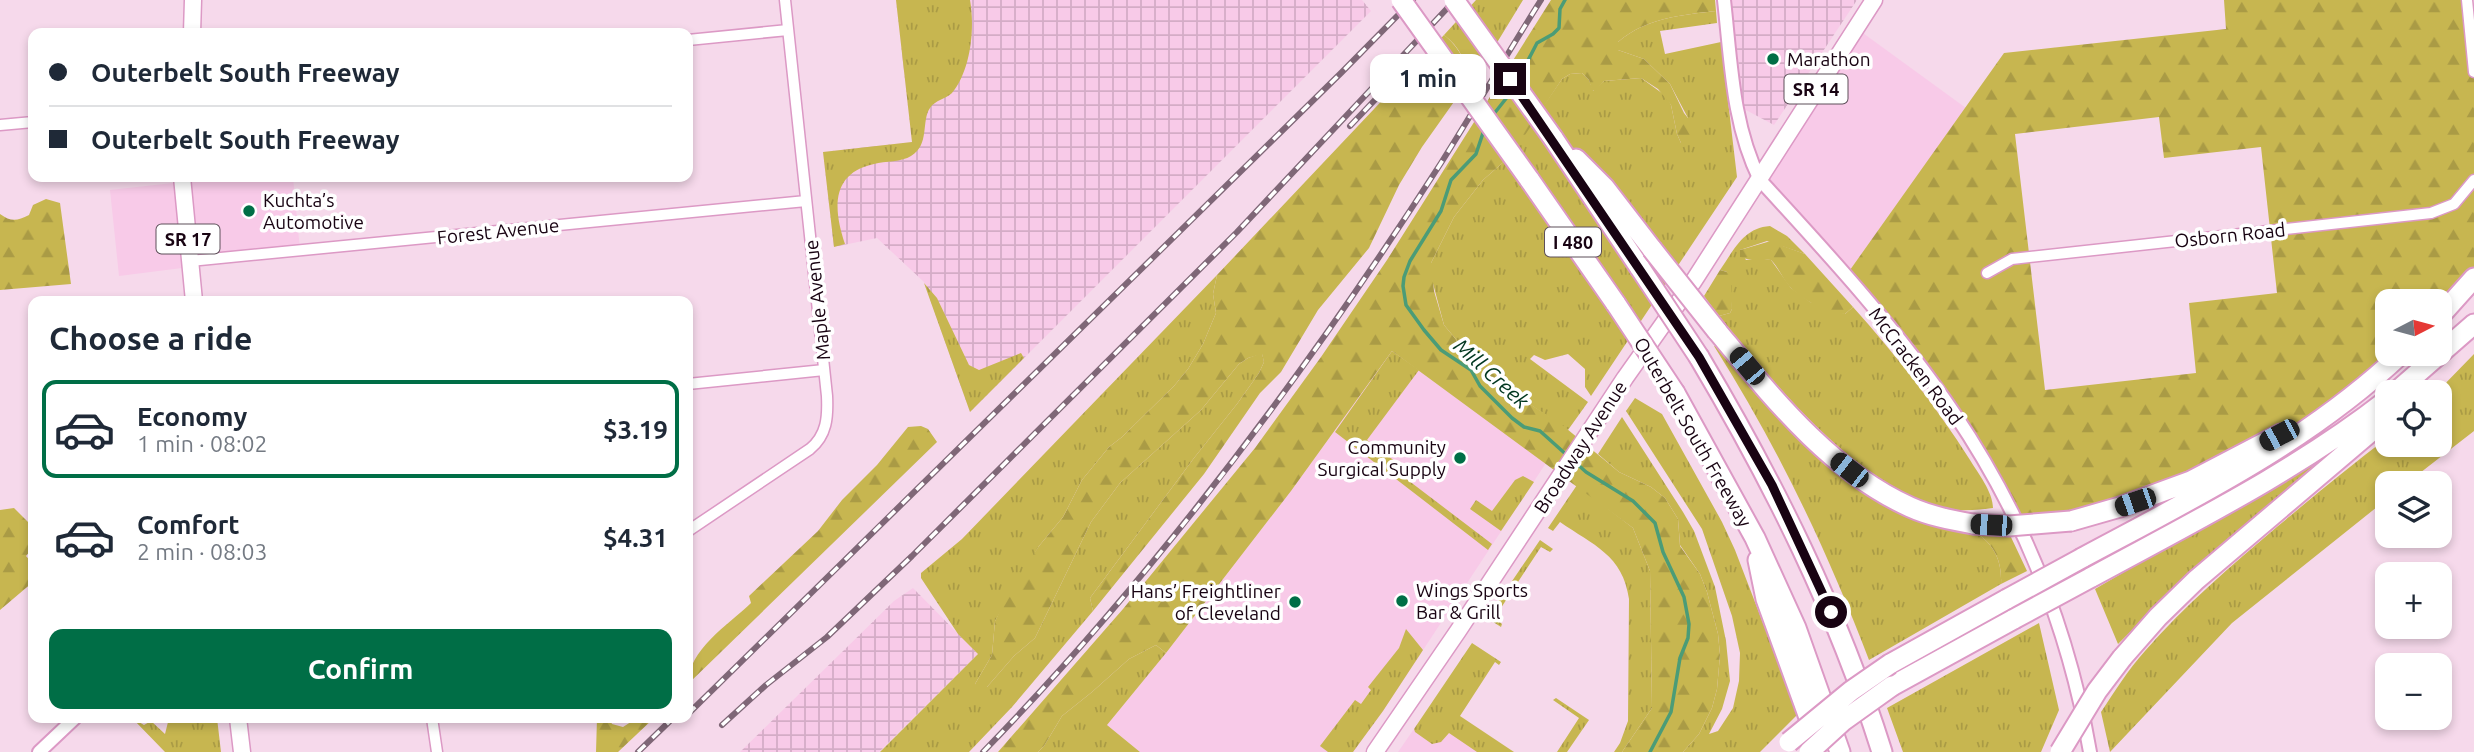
<!DOCTYPE html>
<meta charset="utf-8">
<style>
body{margin:0;font-family:Ubuntu,sans-serif;background:#f6f6f7;color:#1f2937;height:100vh;display:flex;flex-direction:column;font-size:26px;white-space:nowrap}
*{box-sizing:border-box;margin:0}
p{font-size:23px;color:#747a83}
.icon{flex:none;width:38px;height:38px;fill:none;stroke:currentColor;stroke-width:2;stroke-linecap:round;stroke-linejoin:round}
.map{position:relative;flex:1;overflow:hidden}
.side{position:absolute;left:28px;top:296px;width:665px;height:427px;display:flex;flex-direction:column;background:#fff;border-radius:14px;box-shadow:0 4px 10px #0003}
.side>*{flex:none}
.top-card{position:absolute;left:28px;top:28px;width:665px;height:154px;border-radius:14px;box-shadow:0 4px 10px #0003;display:grid;align-content:center;height:154px;padding:0 21px;background:#fff}
.needle{width:46px;rotate:84deg}
.tools{position:absolute;left:2375px;top:289px;display:grid;gap:14px}
.tools a{display:grid;place-items:center;width:77px;height:77px;border-radius:14px;background:#fff;box-shadow:0 4px 10px #0003;font-size:35px}
.end{position:absolute;width:32px;height:32px;margin:-16px;border:9px solid #180312;background:#fff;box-shadow:0 0 0 4px #fff}
.from{border-radius:50%}
.bubble{position:absolute;height:49px;border-radius:14px;background:#fff;box-shadow:0 4px 10px #0003;font-size:23px;font-weight:600;line-height:49px;text-align:center}
.car{position:absolute;width:21px;height:42px;margin:-21px -10px;border-radius:9px;box-shadow:0 0 5px 2px #0007;background:linear-gradient(#222 24%,#8ab4d8 0 40%,#222 0 76%,#8ab4d8 0 86%,#222 0)}
.top-card b{display:flex;align-items:center;gap:24px;height:66px;font-size:26px}
.top-card b+b{border-top:2px solid #e0e1e3}
.top-card i{width:18px;height:18px;background:#1f2937}
ul{padding:0;list-style:none}
li{display:flex;align-items:center;gap:21px;height:98px;margin:0 14px 10px;padding:0 7px;border:4px solid transparent;border-radius:14px}
li div{flex:1}
li b{display:block;font-size:26px}
li em{font-style:normal;font-weight:600}
li.on{border-color:#006e46}
li>.icon{width:63px;height:63px;stroke-width:1.5}
h2{padding:0 21px;font-size:32px;line-height:84px}
.primary-button{display:flex;gap:14px;margin-top:auto;padding:14px 21px}
.primary-button a{flex:1;height:80px;border-radius:14px;background:#006e46;color:#fff;font-size:28px;font-weight:600;line-height:80px;text-align:center}
.map>svg:first-child{display:block}
.built{fill:#f8cae8}
.industrial{fill:url(#industrial-grid)}
.grass{fill:url(#grass-tufts)}
.forest{fill:url(#forest-firs);fill-rule:evenodd}
.lines{fill:none;stroke-linecap:round;stroke-linejoin:round}
.stream{stroke:#4b9c77;stroke-width:3.5}
.minor-casing{stroke:#dc99c5;stroke-width:13}
.tertiary-casing{stroke:#dc99c5;stroke-width:16}
.primary-casing{stroke:#dc99c5;stroke-width:19}
.motorway-casing{stroke:#dc99c5;stroke-width:23}
.minor{stroke:#fff;stroke-width:10}
.tertiary{stroke:#fff;stroke-width:12}
.primary{stroke:#fff;stroke-width:16}
.motorway{stroke:#fff;stroke-width:19}
.rail-casing{stroke:#7f6777;stroke-width:6}
.rail{stroke:#fff;stroke-width:3.5;stroke-dasharray:10;stroke-linecap:butt}
.motorway-bridge-casing{stroke:#dc99c5;stroke-width:23;stroke-linecap:butt}
.motorway-bridge{stroke:#fff;stroke-width:19}
.route{stroke:#180312;stroke-width:9}
.poi-dot{fill:#006e46;stroke:#fff;stroke-width:2.5}
.labels{text-anchor:middle;dominant-baseline:central;stroke-width:7;stroke-linejoin:round;paint-order:stroke}
.shield{fill:#fff;stroke:#5d4f59;stroke-width:2}
.shield-label{font-size:18px;font-weight:bold;fill:#180312}
.poi-label{font-size:19px;fill:#180312;stroke:#fff;text-anchor:start}
.street-label{font-size:19px;fill:#180312;stroke:#fff}
.water-label{font-size:21px;font-style:italic;fill:#00361f;stroke:#fff}
</style>
<div class="map">
<svg width="2474" height="752" viewBox="0 0 2474 752">
<defs>
<pattern id="industrial-grid" width="8" height="8" patternUnits="userSpaceOnUse" patternTransform="scale(1.75)"><rect width="8" height="8" fill="#f8cae8"/><path d="M0 4h8M4 0v8" fill="none" stroke="#d4acc6"/></pattern>
<pattern id="grass-tufts" width="24" height="20" patternUnits="userSpaceOnUse" patternTransform="scale(1.75)"><rect width="24" height="20" fill="#c7b650"/><path d="M3 7l-1-3M5 7V3M7 7l1-3M15 17l-1-3M17 17v-4M19 17l1-3" fill="none" stroke="#aa9b45"/></pattern>
<pattern id="forest-firs" width="22" height="20" patternUnits="userSpaceOnUse" patternTransform="scale(1.75)"><rect width="22" height="20" fill="#c7b650"/><path d="M5 1l3.5 6h-7zM16 11l3.5 6h-7z" fill="#aa9b45"/></pattern>
</defs>
<rect width="100%" height="100%" fill="#f6d9eb"/>
<!-- built -->
<path class="built" d="M1856,28l110,80 -121,169 -85,-97z
M182,177h111l7,73 -110,11v6l-71,9 -9,-86 72,-8z
M1392,351l154,112 -163,248 -30,41h-213l-33,-27 59,-72 125,-162z
M1425,713l59,39h-86z"/>
<!-- industrial -->
<path class="industrial" d="M896,0h466l9,11 -401,401 -46,-130 -47,-44 -43,9 -11,-95 89,-10z
M1731,0h126l-83,125 -30,-16z
M913,588l65,66 -99,98h-139l154,-151z"/>
<!-- grass -->
<path class="grass" d="M896,0h74c5,28 1,70 -18,93 -6,6 -17,7 -22,15 -9,13 0,37 -19,48 -9,6 -26,5 -37,8 -43,9 -41,45 -29,80l-11,3 -11,-95 89,-10z
M1476,0h47l-36,59 -19,23c0,-19 -9,-36 -24,-47z
M1716,11l1,12 -57,8 5,23 56,-12 16,135 -146,219 -6,-9v-18l-17,-15 -23,6 -11,-5 -4,4 58,43 -20,28 -43,-29 -28,-31 -24,-14 -14,-13 -15,-18 -13,-49v-13l23,-46 29,-37 24,-21 55,-80 8,-5 12,-1 7,7 4,11 11,-10 37,-3 25,18 5,9 6,29 4,9 7,-25 -18,-34 -26,-25 -26,-9v-8c28,-24 63,-27 98,-31z
M1770,226l17,10 18,18 -38,-13 -27,9 6,10 12,-2 13,2 20,28 19,14 35,12 8,-7c43,48 82,98 117,153 8,13 23,32 23,48 -14,2 -34,4 -48,0 -91,-23 -169,-123 -226,-192l11,-3 2,-4 -5,-37 -7,-2c14,-20 23,-42 50,-44z
M1217,275l-4,19 3,19 -13,31 -15,25 -14,17 -52,51 -13,10 -27,33 -19,37 -24,29 -44,75 -3,34 -17,29 12,3 27,-31 21,-18 56,-116 29,-39 81,-73 38,-46 9,-6 14,-5 2,9 -5,11 -22,31 -43,54 -104,140 3,13 -81,96 -43,45h-89l98,-98 -20,-20 -37,-56v-5l41,-34z
M924,283l13,15 32,67 10,5 42,-17 3,5 -54,54z
M1714,346l4,1 120,123 140,64c18,13 24,29 23,50l-132,76c-42,-110 -92,-215 -155,-314z
M1392,351l27,19 -52,70 33,25 -4,6 96,73 -4,6 -153,-118z
M2474,354v77l-67,52h-20v16l-155,124 -122,129 -9,-40c14,-21 27,-42 44,-61 40,-46 87,-86 133,-125 36,-30 72,-60 109,-88v6h53v-52h-3z
M1635,398l27,16 60,108 13,28 63,164 -38,38h-77l16,-18 13,-26 5,-19 3,-34 -2,-21 -11,-42 -7,-18 -20,-29 -2,-26 -13,-21 -14,-11 -32,-15 -21,-18 24,-37 61,95 11,19 21,56 11,54 4,40 -8,28 -13,25 9,-3 15,-23 6,-27 1,-28 -8,-37 -30,-87 -76,-118z
M2316,460l2,3 -121,103 -79,78 -23,-55z
M1523,476l11,6 -33,49 -31,-22 6,-9 16,11 23,-31z
M1577,485l56,43 17,43 2,137 -30,44h-8l6,-9 8,-22 1,-122c-6,-44 -36,-54 -69,-77l-7,9 -5,-3z
M1540,540l13,9 -3,3 -9,-5 -46,70 7,7 -1,3 -14,-9z
M2039,623l20,87 -18,42h-138l-16,-44z
M1406,629l17,21 -40,61 -30,41h-25l-8,-6 35,-46 6,4 10,-14 -3,-3 31,-39z
M1472,643l29,19 -2,3 -4,-3 -35,54 54,36h-37l-28,-19 -8,9 -9,2 -17,-12 -1,-3z
M1156,645l10,8 -59,72 33,27h-102l6,-6 18,-30 30,-24 37,-33z
M1556,698l33,22 -22,32h-10l22,-34 -26,-18z
M132,718l12,7 7,-4 14,13 4,-16h48l4,34h-56z"/>
<!-- forest -->
<path class="forest" d="M1551,0h164l1,11c-35,4 -70,7 -98,31v8l26,9 26,25 14,29 15,19 -1,5 -8,5 -9,1 -4,-9 -6,-29 -13,-16 -17,-11 -37,3 -8,9 -4,1 -3,-11 -7,-7 -12,1 -8,5 -43,65 -12,15 -24,21 -29,37 -23,46 3,28 10,34 15,18 14,13 24,14 28,31 36,23 58,48 32,15 14,11 13,21 2,27 20,28 7,18 11,42 2,21 -3,34 -5,19 -13,26 -16,18h-61l30,-44 -2,-137 -17,-43 -241,-177 -101,140 -125,162 -10,-8 -27,14 -37,33 -30,24 -18,30 -6,6h-40l125,-143 132,-161 66,-91 66,-97z
M2224,0h243l7,72v206l-34,38v-15h-53v53h14l-48,42 -123,66 -81,35 -132,26 -63,-109 -109,-137 159,-224 222,-24zM2159,117l5,41 97,-11 16,146 -88,10 7,70 -151,17 -30,-256z
M1444,35c14,11 25,29 24,47l-46,65 -23,38 -30,63 -51,62 -37,62 -21,21 -56,81 -111,137 -3,-13 104,-140 43,-54 22,-31 5,-11 -2,-8 -14,4 -9,6 -38,46 -81,73 -29,39 -56,116 -21,18 -27,31 -8,6 -4,-9 17,-29 3,-34 18,-36 26,-39 24,-29 19,-37 27,-33 13,-10 52,-51 14,-17 15,-25 13,-31 -3,-19 4,-19z
M46,199l14,4 11,81 -71,6v-76c11,8 17,7 29,1l4,-10z
M1774,240l9,6 22,8 48,53 -8,7c-18,-1 -43,-14 -55,-27 -7,-8 -11,-19 -19,-27 -11,-2 -22,1 -31,-3v-7z
M1720,270l7,2 4,6 1,31 -2,4 -11,3 -15,-20z
M921,426l7,3 9,13 -249,242c0,-34 40,-59 63,-81l-2,-7 69,-65 24,-31 35,-35 31,-38z
M14,508l19,19v21l-7,8 7,8v18l-33,28v-100z
M1978,534l32,1 17,36 -26,13c1,-21 -5,-37 -23,-50z
M597,718h12l3,6 11,3 14,-9h17l-36,34h-22z"/>
<g class="lines">
<!-- stream -->
<path class="stream" d="M1519,78l18,-35 16,-9 6,-6 1,-19 5,-9
M1493,115l19,-24
M1485,127l-9,27 -25,26 -10,31 -31,50 -6,16 -1,9 3,19 18,25 17,20 30,20 9,16 32,32 12,9 16,4 29,26
M1575,462l11,10 47,29 22,22 8,29 21,45 5,27 -1,14 -8,20 -9,54 -21,40"/>
<!-- minor casing -->
<g class="minor-casing">
<path id="minor" d="M2467,0l7,72
M688,40l100,-10
M0,125l33,-3
M190,261l616,-60
M1987,273l25,-14 419,-46 23,-9 20,-24
M688,384l136,-14
M688,531l122,-82c17,-14 18,-32 17,-53l-42,-396
M432,718l5,34"/>
</g>
<!-- tertiary casing -->
<g class="tertiary-casing">
<path id="tertiary" d="M1724,0c7,61 8,124 36,180 68,74 138,150 194,233 69,102 115,218 136,339
M39,752l36,-34"/>
</g>
<!-- primary casing -->
<g class="primary-casing">
<path id="primary" d="M192,33l1,-33
M182,177l12,124
M238,718l4,34
M1375,752l83,-121 167,-253 68,-96 181,-282"/>
</g>
<!-- motorway casing -->
<g class="motorway-casing">
<path id="motorway" d="M1553,138l87,130
M1576,159l29,29 47,61
M1529,179l87,125
M2440,316l34,-38
M1717,331c55,66 113,140 193,176 20,9 41,13 63,17
M1699,357c75,126 139,255 183,395
M2396,392l78,-68
M1675,393l80,145 41,90 44,124
M2071,521l49,-14 71,-26 90,-47
M2082,558c112,-60 226,-116 319,-204
M1758,560l8,39 50,138
M2090,578c101,-55 206,-107 297,-178
M2122,658l36,-41 38,-37 191,-162
M1890,664l117,-65
M1892,686l122,-67"/>
</g>
<!-- minor -->
<use href="#minor" class="minor"/>
<!-- tertiary -->
<use href="#tertiary" class="tertiary"/>
<!-- primary -->
<use href="#primary" class="primary"/>
<!-- motorway -->
<use href="#motorway" class="motorway"/>
<!-- rail casing -->
<g class="rail-casing">
<path id="rail" d="M1350,126l41,-43
M688,714l653,-641 72,-73
M722,725l44,-40 61,-48 85,-81 325,-324 218,-232
M638,752l35,-34
M983,752c174,-179 323,-379 458,-589 34,-54 66,-109 100,-163"/>
</g>
<!-- rail -->
<use href="#rail" class="rail"/>
<!-- motorway-bridge casing -->
<g class="motorway-bridge-casing">
<path id="motorway-bridge" d="M1401,0l128,179
M1454,0l99,138
M1652,249l65,82
M1640,268l59,89
M1616,304l59,89
M1973,524l36,2 62,-5
M2007,599l75,-41
M2014,619l76,-41
M1789,742l62,-51 39,-27
M1809,752l34,-31 49,-35
M2060,752l37,-61 25,-33"/>
</g>
<!-- motorway-bridge -->
<use href="#motorway-bridge" class="motorway-bridge"/>
</g>
<g class="lines">
<!-- route -->
<path class="route" d="M1510,79l189,278 73,128 59,127"/>
</g>
<!-- markers -->
<g class="poi-dot">
<circle cx="1773" cy="59" r="7"/>
<circle cx="249" cy="211" r="7"/>
<circle cx="1460" cy="458" r="7"/>
<circle cx="1402" cy="601" r="7"/>
<circle cx="1295" cy="602" r="7"/>
</g>
<g class="labels">
<!-- shield labels -->
<g class="shield">
<rect x="1784.5" y="74.5" width="63" height="29" rx="5"/>
<rect x="156.5" y="224.5" width="63" height="29" rx="5"/>
<rect x="1545" y="227.5" width="56" height="29" rx="5"/>
</g>
<g class="shield-label">
<text x="1816" y="89">SR 14</text>
<text x="188" y="239">SR 17</text>
<text x="1573" y="242">I 480</text>
</g>
<!-- poi labels -->
<g class="poi-label">
<text x="1787" y="59">Marathon</text>
<text x="263" y="200">Kuchta’s<tspan x="263" dy="22">Automotive</tspan></text>
<text x="1446" y="447" text-anchor="end">Community<tspan x="1446" dy="22">Surgical Supply</tspan></text>
<text x="1416" y="590">Wings Sports<tspan x="1416" dy="22">Bar &amp; Grill</tspan></text>
<text x="1281" y="591" text-anchor="end">Hans’ Freightliner<tspan x="1281" dy="22">of Cleveland</tspan></text>
</g>
<!-- street labels -->
<g class="street-label">
<text transform="translate(498 231) rotate(-6)">Forest Avenue</text>
<text transform="translate(2230 235) rotate(-6)">Osborn Road</text>
<text transform="translate(817 300) rotate(-96)">Maple Avenue</text>
<text transform="translate(1916 366) rotate(53)">McCracken Road</text>
<text transform="translate(1693 432) rotate(60)">Outerbelt South Freeway</text>
<text transform="translate(1580 447) rotate(-57)">Broadway Avenue</text>
</g>
<!-- water labels -->
<g class="water-label">
<text transform="translate(1492 373) rotate(42)">Mill Creek</text>
</g>
</g>
</svg>
<div class="tools">
<a><svg class="needle" viewBox="-14 -14 28 28"><path d="M0-13l5 13h-10z" fill="#e53935"/><path d="M0 13l5-13h-10z" fill="#747a83"/></svg></a>
<a><svg class="icon" aria-label="locate" viewBox="0 0 24 24"><circle cx="12" cy="12" r="6"/><path d="M12 2v4M12 18v4M2 12h4M18 12h4"/></svg></a>
<a><svg class="icon" aria-label="layers" viewBox="0 0 24 24"><path d="M12 4l9 5-9 5-9-5zM3 14l9 5 9-5"/></svg></a>
<a>+</a>
<a>−</a>
</div>
<i class="end from" style="left:1831px;top:612px"></i>
<i class="end" style="left:1510px;top:79px"></i>
<div class="bubble" style="left:1370px;top:54px;width:116px">1 min</div>
<i class="car" style="left:1747px;top:366px;rotate:320deg"></i>
<i class="car" style="left:2279px;top:435px;rotate:242deg"></i>
<i class="car" style="left:1849px;top:470px;rotate:308deg"></i>
<i class="car" style="left:2135px;top:502px;rotate:251deg"></i>
<i class="car" style="left:1991px;top:525px;rotate:273deg"></i>
<div class="top-card">
<b><i class="from"></i>Outerbelt South Freeway</b>
<b><i></i>Outerbelt South Freeway</b>
</div>
<section class="side">
<h2>Choose a ride</h2>
<ul>
<li class="on"><svg class="icon" aria-label="car" viewBox="0 0 24 24"><path d="M5 17H2v-5l4-1 3-4h7l3 4 3 1v5h-3M9 17h6M6 11h13"/><circle cx="7" cy="17" r="2"/><circle cx="17" cy="17" r="2"/></svg><div><b>Economy</b><p>1 min · 08:02</p></div><em>$3.19</em></li>
<li><svg class="icon" aria-label="car" viewBox="0 0 24 24"><path d="M5 17H2v-5l4-1 3-4h7l3 4 3 1v5h-3M9 17h6M6 11h13"/><circle cx="7" cy="17" r="2"/><circle cx="17" cy="17" r="2"/></svg><div><b>Comfort</b><p>2 min · 08:03</p></div><em>$4.31</em></li>
</ul>
<div class="primary-button"><a>Confirm</a></div>
</section>
</div>
